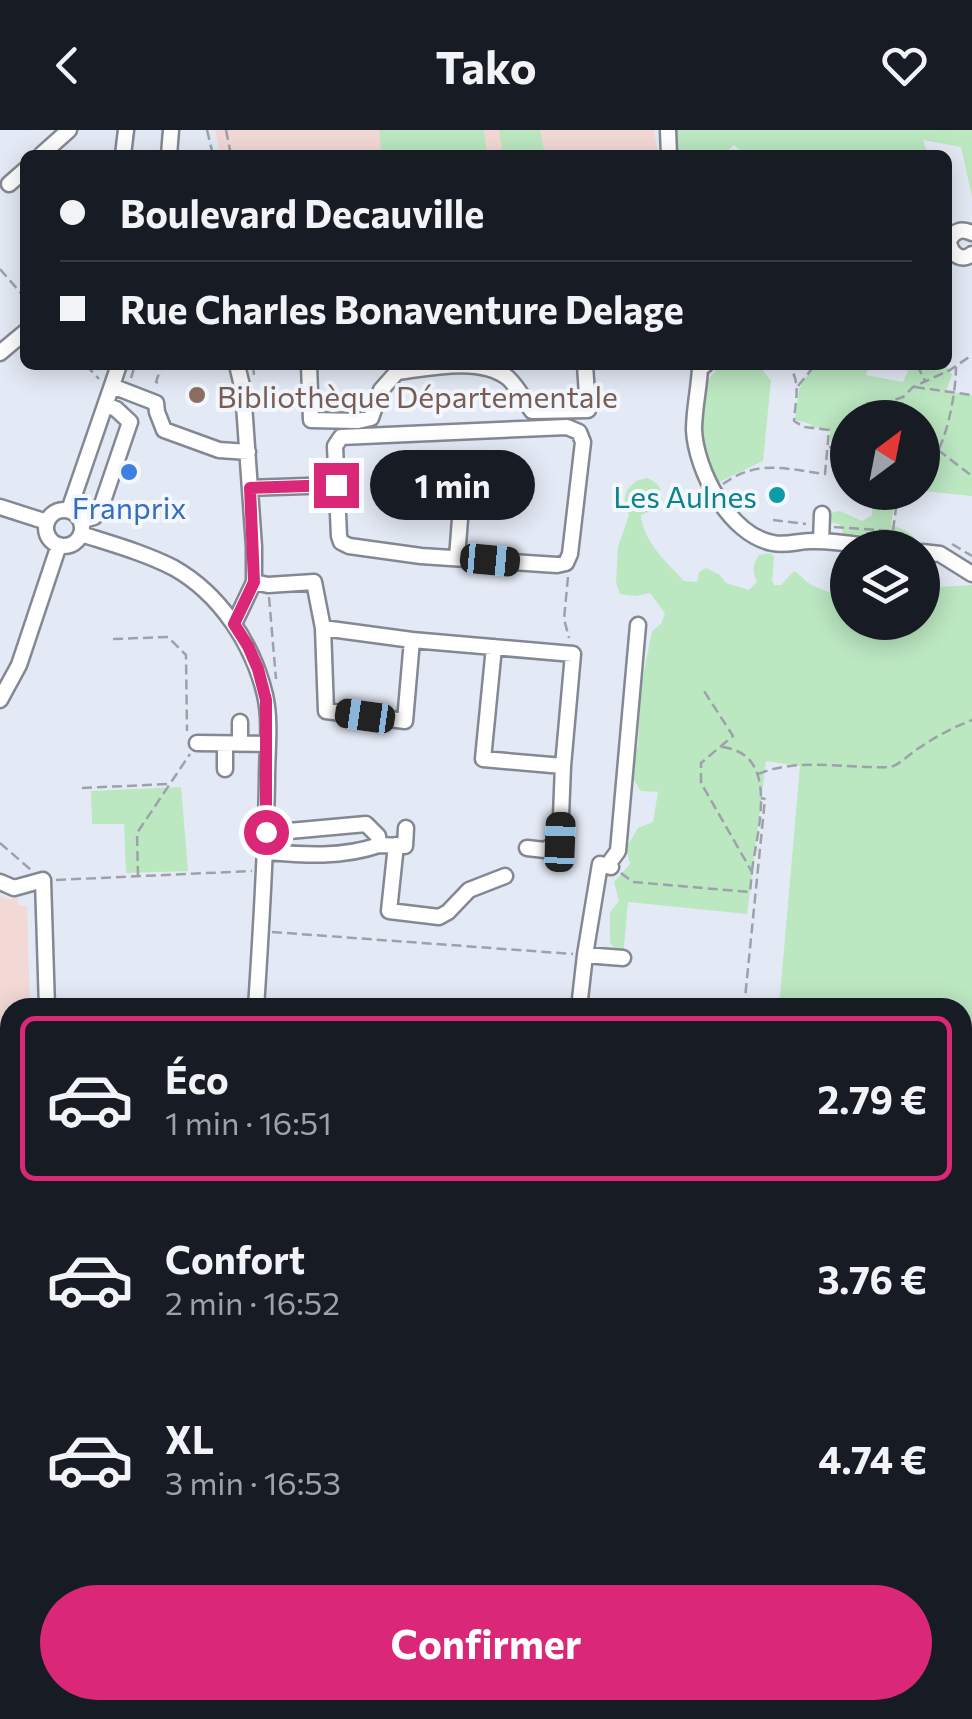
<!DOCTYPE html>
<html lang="fr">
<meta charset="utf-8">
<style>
body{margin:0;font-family:Commissioner,sans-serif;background:#242831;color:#f1f3f6;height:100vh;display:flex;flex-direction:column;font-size:38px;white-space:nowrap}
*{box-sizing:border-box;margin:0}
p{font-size:32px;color:#9ea1a6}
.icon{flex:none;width:55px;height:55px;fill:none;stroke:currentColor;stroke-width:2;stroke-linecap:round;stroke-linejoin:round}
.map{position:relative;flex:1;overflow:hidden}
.details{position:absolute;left:0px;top:868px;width:972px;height:722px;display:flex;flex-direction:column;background:#171b24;border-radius:30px 30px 0 0;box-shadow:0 5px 25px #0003}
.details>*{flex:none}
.top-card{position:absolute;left:20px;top:20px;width:932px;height:220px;border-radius:15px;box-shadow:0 5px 25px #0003;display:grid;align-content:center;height:220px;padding:0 40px;background:#171b24}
.needle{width:65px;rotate:32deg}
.tools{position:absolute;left:830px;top:270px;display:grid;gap:20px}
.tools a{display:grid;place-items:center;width:110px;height:110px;border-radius:50%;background:#171b24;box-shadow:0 5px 25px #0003;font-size:50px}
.end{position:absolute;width:45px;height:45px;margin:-22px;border:12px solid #db2777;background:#fff;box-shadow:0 0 0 5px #fff}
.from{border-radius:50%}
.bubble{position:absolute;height:70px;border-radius:35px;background:#171b24;box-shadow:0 5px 25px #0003;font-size:32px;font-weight:700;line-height:70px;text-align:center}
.car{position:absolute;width:30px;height:60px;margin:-30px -15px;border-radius:12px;box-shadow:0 0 8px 2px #0007;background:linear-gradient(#222 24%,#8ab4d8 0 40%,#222 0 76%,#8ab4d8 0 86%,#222 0)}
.top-card b{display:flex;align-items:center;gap:35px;height:95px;font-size:38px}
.top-card b+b{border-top:2px solid #363941}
.top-card i{width:25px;height:25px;background:#f1f3f6}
ul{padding:18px 0 0;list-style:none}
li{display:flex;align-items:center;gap:30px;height:165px;margin:0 20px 15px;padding:0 20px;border:5px solid transparent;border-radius:15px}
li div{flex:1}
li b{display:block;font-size:38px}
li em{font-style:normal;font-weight:700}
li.on{border-color:#db2777}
li>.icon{width:90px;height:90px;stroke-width:1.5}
.cta{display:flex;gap:20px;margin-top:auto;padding:20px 40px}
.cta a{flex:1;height:115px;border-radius:60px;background:#db2777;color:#fff;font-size:40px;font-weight:700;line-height:115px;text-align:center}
header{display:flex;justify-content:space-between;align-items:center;height:130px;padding:0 40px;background:#171b24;font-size:45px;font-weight:700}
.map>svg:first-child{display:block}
.education{fill:#f3d9d5}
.green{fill:#bbe7c1}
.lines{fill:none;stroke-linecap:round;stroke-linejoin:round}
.minor-casing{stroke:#838892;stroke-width:19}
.path{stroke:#9da1aa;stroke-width:2.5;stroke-dasharray:10 5;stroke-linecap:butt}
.minor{stroke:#fff;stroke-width:14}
.route{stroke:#db2777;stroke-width:12}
.education-dot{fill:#8d6e63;stroke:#f3f7fe;stroke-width:4}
.shop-dot{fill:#3f7fe0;stroke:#f3f7fe;stroke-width:4}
.culture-dot{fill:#0f9aa8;stroke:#f3f7fe;stroke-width:4}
.labels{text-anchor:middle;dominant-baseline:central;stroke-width:8;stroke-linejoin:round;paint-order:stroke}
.education-label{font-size:30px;fill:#785e54;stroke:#f3f7fe;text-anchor:start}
.culture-label{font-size:30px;fill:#0d838f;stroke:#f3f7fe;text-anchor:end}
.shop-label{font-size:30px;fill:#366cbe;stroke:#f3f7fe}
</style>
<header><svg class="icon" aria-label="back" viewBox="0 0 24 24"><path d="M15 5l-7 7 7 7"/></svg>Tako<svg class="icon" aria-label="heart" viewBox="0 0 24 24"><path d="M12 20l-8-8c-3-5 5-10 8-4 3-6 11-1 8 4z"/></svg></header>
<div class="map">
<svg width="972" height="1589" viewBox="0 0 972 1589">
<rect width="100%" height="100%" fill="#e4eaf5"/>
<!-- education -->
<path class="education" d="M215,0h439l4,25h-438z
M0,765l6,4 12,-1v7l9,1 3,101 -20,1 -2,12 2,58 -10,1z
M10,1499v81h101l-1,9h-110v-74z
M334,1580h107l1,9h-109z"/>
<!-- green -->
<path class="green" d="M379,0h105l3,25h-105z
M499,0h41l5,25h-42z
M670,0h302v67l-11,-50 -38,-7 5,15h-182l-12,-10 -11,10h-26l-2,-3 -18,3 -4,-5z
M720,235h39l12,16 -8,80 -46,22 -18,-51 6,-48z
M813,235h57l-4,10 37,7 5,-11 -3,-6h41l6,10 -6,16 26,4v101l-49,-5 -1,-73h-74l-1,25 -17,-1v-13l-18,-2 -1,-3 -16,-4 4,-31z
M647,348c12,5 15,10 15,24l-7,7 -14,6c1,25 27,49 43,66l13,1 2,-10 7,-4 14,7 6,8 23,7 8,-8c-5,-11 -5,-17 2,-27l11,-2 4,4 -2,23 2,5h7l13,-14c5,3 9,7 13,11 10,7 29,13 40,14l1,26h74l1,-22 3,-1 12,-12 34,-2v889l-9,20 -1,-486 -183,-1 21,-241 -34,-5 -19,153 -119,-12 -5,56 -13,-15v-31l9,-11 -5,-19 16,-18 -4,-16 12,-20 15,-6 5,-30 -17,-1 -11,-17 8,-29 3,-58 11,-56 9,-7 4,-11 -15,-20 -14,3 -16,-2 -4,-11 2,-36 11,-32 -5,-12 3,-13 9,-9z
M872,363h24l-5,32 14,5 9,7v9l-17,1 -11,-4 -18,2 -7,-10 -8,-1 -4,5 -4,-1 -5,-13 -12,-4 5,-9 7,-1 22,10 10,-6v-8l-5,-8z
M181,657l7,84 -62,2 -2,-49h-32l-1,-33z"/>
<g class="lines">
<!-- minor casing -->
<g class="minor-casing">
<path id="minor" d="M668,0l1,25
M41,25l28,-25
M123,25l3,-25
M169,25l2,-25
M9,54l16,-14
M972,103c-11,-5 -18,-2 -23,8 1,12 12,22 23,13
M0,223l25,-21
M309,235l2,55 47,1 13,-3 10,-28 16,-18c31,-4 84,-16 111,6 9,8 17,23 24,33l56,-1 -3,-45
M705,235l-5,3c-1,21 -6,41 -6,62 2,40 35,105 79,113 13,3 25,-2 38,-2 22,-1 47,4 69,7
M112,256l44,17 1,9 7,18 55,20 29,2
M567,297l12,5 4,10 -13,112 -4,9 -9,2 -136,-9 -72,-10 -8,-4 -2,-6 -4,-90 6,-9z
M250,358l86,-3
M0,377l47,15
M69,380l50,-145
M46 398a18 18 0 1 1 36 0a18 18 0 1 1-36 0Z
M81,391l13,-4 6,-7 30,-88 -14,-13 -10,-4
M81,404c31,10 64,19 93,34 46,26 79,76 91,127 6,26 2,57 2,84 -1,76 -6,152 -11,229
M821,411l1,-27
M922,422l18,2 32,20
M457,428l4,-52 -3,-3
M254,452l14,3 46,-3 9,46 3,83 79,10 7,-81 -89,-12
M234,494l20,-42v-35l-11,-157 -6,-25
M412,510l161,14 -10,112 -80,-7 11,-112
M0,570l19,-35 40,-120
M240,592v22
M197,613l70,1
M225,639v-24
M267,703l99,-9 12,12 1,9 26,1 1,-18
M396,715l-7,66 50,6 9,-5 21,-22 36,-14
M527,718l18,2 15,-9 3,-75
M265,722c39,3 77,6 114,-7
M607,736l11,-15 20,-226
M0,752l14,6 29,-8 4,128
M585,825l38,3
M579,878l6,-53 15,-91 11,3
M962,1235l10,2
M0,1343l10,-16
M972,1367l-5,12 5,16
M0,1493l10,-16
M0,1532l10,6
M586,1580l2,9
M914,1580l3,9
M195,1589l1,-9"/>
</g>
<!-- path -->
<path class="path" d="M207,0l6,25
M226,0l5,25
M0,139l25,29
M86,235l13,14
M253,235l1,10
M917,235l8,16
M131,248l4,-13
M158,253l-2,-1 6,-17
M798,256l17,-21
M915,257l57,8
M855,288l12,-9 36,-12 10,-10 37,-17 22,-15
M829,317l17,1 2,-18
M938,320l34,26
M922,343c23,-17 34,-78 34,-106
M723,354c35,-25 62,-15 102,-10l4,-44 -25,-3 -10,-6c1,-19 8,-40 -6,-56
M773,390l33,4
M834,397l59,4 5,-39
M894,402l20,8
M952,414l20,12
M568,447l-4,42 5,19
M269,467l7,82
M113,509l55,-2 18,18 1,76
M722,617c59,7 35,83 30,124
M758,644c41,-17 89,-5 133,-7 11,-4 18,-13 28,-19 16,-11 35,-21 53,-28
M82,658l87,-4
M0,713l31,27
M621,743l12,9 117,10 2,-20 -51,-89v-20l32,-27 -29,-45
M138,746l-1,-43 53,-79
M56,750l196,-9
M272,802l301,22
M744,878l21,-209 -4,-1
M962,1124l10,2
M962,1318l10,6
M517,1580l2,9
M620,1580l2,9
M118,1589l1,-9
M541,1589l33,-7"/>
<!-- minor -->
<use href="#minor" class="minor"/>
</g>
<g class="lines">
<!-- route -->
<path class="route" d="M266,702v-132l-8,-31 -10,-23 -14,-22 20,-42 -4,-94 86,-3"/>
</g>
<!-- markers -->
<circle class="education-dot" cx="197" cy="265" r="10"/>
<circle class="shop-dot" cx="129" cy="342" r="10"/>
<circle class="culture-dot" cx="777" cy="365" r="10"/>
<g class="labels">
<!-- education labels -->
<g class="education-label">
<text x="217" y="265">Bibliothèque Départementale</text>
</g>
<!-- culture labels -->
<g class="culture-label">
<text x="757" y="365">Les Aulnes</text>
</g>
<!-- shop labels -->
<g class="shop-label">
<text x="129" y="376">Franprix</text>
</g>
</g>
</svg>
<div class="tools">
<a><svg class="needle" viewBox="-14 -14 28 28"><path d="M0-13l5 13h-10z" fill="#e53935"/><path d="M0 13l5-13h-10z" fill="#9ea1a6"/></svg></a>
<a><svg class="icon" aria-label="layers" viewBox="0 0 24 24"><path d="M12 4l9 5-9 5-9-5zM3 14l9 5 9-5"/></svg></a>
</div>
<i class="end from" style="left:266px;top:702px"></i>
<i class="end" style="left:336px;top:355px"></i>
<div class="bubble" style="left:370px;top:320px;width:165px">1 min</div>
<i class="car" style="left:490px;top:430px;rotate:95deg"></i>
<i class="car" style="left:365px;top:586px;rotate:278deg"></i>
<i class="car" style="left:560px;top:712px;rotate:2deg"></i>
<div class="top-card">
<b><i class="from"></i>Boulevard Decauville</b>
<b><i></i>Rue Charles Bonaventure Delage</b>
</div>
<section class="details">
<ul>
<li class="on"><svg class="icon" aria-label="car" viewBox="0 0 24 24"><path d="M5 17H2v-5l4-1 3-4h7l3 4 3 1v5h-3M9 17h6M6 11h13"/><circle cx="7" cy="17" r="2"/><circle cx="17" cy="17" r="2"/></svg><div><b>Éco</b><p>1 min · 16:51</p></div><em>2.79 €</em></li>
<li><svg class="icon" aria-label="car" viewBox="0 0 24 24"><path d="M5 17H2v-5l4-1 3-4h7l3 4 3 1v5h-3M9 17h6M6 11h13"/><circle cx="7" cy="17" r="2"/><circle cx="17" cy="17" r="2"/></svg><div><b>Confort</b><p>2 min · 16:52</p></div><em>3.76 €</em></li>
<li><svg class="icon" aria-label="car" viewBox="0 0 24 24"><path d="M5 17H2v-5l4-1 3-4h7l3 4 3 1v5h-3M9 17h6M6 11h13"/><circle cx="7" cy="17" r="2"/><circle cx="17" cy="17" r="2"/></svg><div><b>XL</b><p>3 min · 16:53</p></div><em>4.74 €</em></li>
</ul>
<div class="cta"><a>Confirmer</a></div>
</section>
</div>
